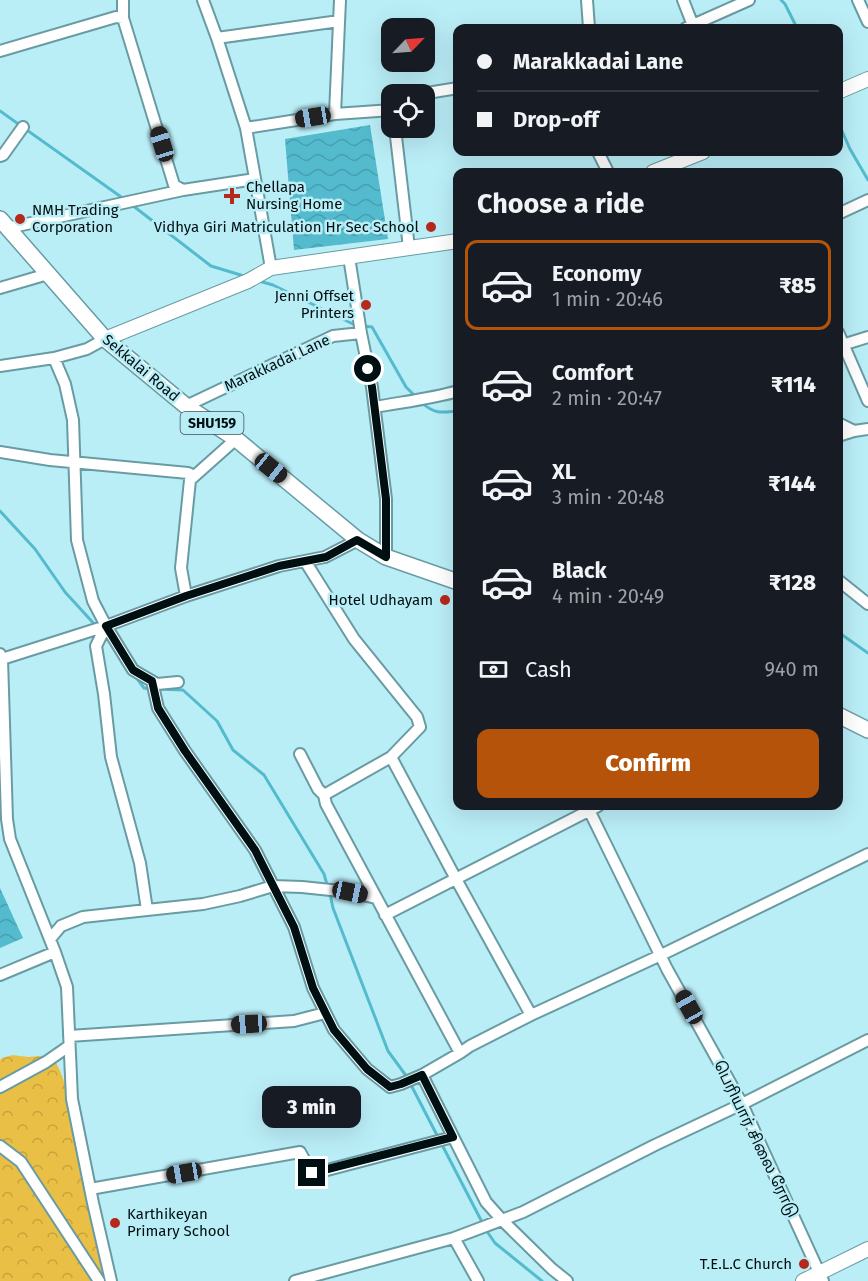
<!DOCTYPE html>
<meta charset="utf-8">
<style>
body{margin:0;font-family:"Fira Sans","Noto Sans Tamil",sans-serif;background:#20242c;color:#f1f3f6;height:100vh;display:flex;flex-direction:column;font-size:22px;white-space:nowrap}
*{box-sizing:border-box;margin:0}
p{font-size:20px;color:#9ea1a6}
.icon{flex:none;width:33px;height:33px;fill:none;stroke:currentColor;stroke-width:2;stroke-linecap:round;stroke-linejoin:round}
.map{position:relative;flex:1;overflow:hidden}
.drawer{position:absolute;left:453px;top:168px;width:390px;height:642px;display:flex;flex-direction:column;background:#171b24;border-radius:12px;box-shadow:0 6px 24px #0002}
.drawer>*{flex:none}
.banner{position:absolute;left:453px;top:24px;width:390px;height:132px;border-radius:12px;box-shadow:0 6px 24px #0002;display:grid;align-content:center;height:132px;padding:0 24px;background:#171b24}
.needle{width:39px;rotate:65deg}
.buttons{position:absolute;left:381px;top:18px;display:grid;gap:12px}
.buttons a{display:grid;place-items:center;width:54px;height:54px;border-radius:12px;background:#171b24;box-shadow:0 6px 24px #0002;font-size:30px}
.end{position:absolute;width:27px;height:27px;margin:-14px;border:8px solid #000f12;background:#fff;box-shadow:0 0 0 3px #fff}
.from{border-radius:50%}
.bubble{position:absolute;height:42px;border-radius:12px;background:#171b24;box-shadow:0 6px 24px #0002;font-size:20px;font-weight:800;line-height:42px;text-align:center}
.car{position:absolute;width:18px;height:36px;margin:-18px -9px;border-radius:8px;box-shadow:0 0 4px 2px #0007;background:linear-gradient(#222 24%,#8ab4d8 0 40%,#222 0 76%,#8ab4d8 0 86%,#222 0)}
.banner b{display:flex;align-items:center;gap:21px;height:57px;font-size:22px}
.banner b+b{border-top:2px solid #363941}
.banner i{width:15px;height:15px;background:#f1f3f6}
ul{padding:0;list-style:none}
li{display:flex;align-items:center;gap:18px;height:90px;margin:0 12px 9px;padding:0 12px;border:3px solid transparent;border-radius:12px}
li div{flex:1}
li b{display:block;font-size:22px}
li em{font-style:normal;font-weight:800}
li.on{border-color:#b45309}
li>.icon{width:54px;height:54px;stroke-width:1.5}
h2{padding:0 24px;font-size:27px;line-height:72px}
.pay{display:flex;align-items:center;gap:15px;height:66px;padding:0 24px;font-size:22px}
.pay p{margin-inline-start:auto}
.cta{display:flex;gap:12px;margin-top:auto;padding:12px 24px}
.cta a{flex:1;height:69px;border-radius:12px;background:#b45309;color:#fff;font-size:24px;font-weight:800;line-height:69px;text-align:center}
.map>svg:first-child{display:block}
.park{fill:url(#park-crowns)}
.water{fill:url(#water-waves)}
.lines{fill:none;stroke-linecap:round;stroke-linejoin:round}
.stream{stroke:#53bbcd;stroke-width:3}
.street-casing{stroke:#699ba3;stroke-width:14}
.secondary-casing{stroke:#699ba3;stroke-width:16}
.primary-casing{stroke:#699ba3;stroke-width:18}
.street{stroke:#fff;stroke-width:10}
.secondary{stroke:#fff;stroke-width:14}
.primary{stroke:#fff;stroke-width:15}
.route{stroke:#000f12;stroke-width:8}
.poi-dot{fill:#b6281b;stroke:#baeef7;stroke-width:2}
.labels{text-anchor:middle;dominant-baseline:central;stroke-width:5;stroke-linejoin:round;paint-order:stroke}
.shield{fill:#baeef7;stroke:#385257;stroke-width:1.5}
.shield-label{font-size:14px;font-weight:bold;fill:#000f12}
.poi-label{font-size:15px;fill:#000f12;stroke:#baeef7;text-anchor:end}
.street-label{font-size:15px;fill:#000f12;stroke:#baeef7}
</style>
<div class="map">
<svg width="868" height="1281" viewBox="0 0 868 1281">
<defs>
<pattern id="park-crowns" width="20" height="18" patternUnits="userSpaceOnUse" patternTransform="scale(1.5)"><rect width="20" height="18" fill="#e9c045"/><path d="M2 6a3 3 0 1 1 6 0M12 15a3 3 0 1 1 6 0" fill="none" stroke="#c6a43b"/></pattern>
<pattern id="water-waves" width="16" height="10" patternUnits="userSpaceOnUse" patternTransform="scale(1.5)"><rect width="16" height="10" fill="#53bbcd"/><path d="M0 5q4-4 8 0t8 0" fill="none" stroke="#47a0af"/></pattern>
</defs>
<rect width="100%" height="100%" fill="#baeef7"/>
<!-- park -->
<path class="park" d="M13,1055l15,2 23,-2c16,22 19,52 24,78 10,49 18,101 32,148h-107v-221l2,-2z"/>
<!-- water -->
<path class="water" d="M370,125l18,114 -94,11 -9,-111z
M0,888l23,50 -23,10z"/>
<g class="lines">
<!-- stream -->
<path class="stream" d="M781,0l4,4 12,24
M0,111l124,88
M838,122l12,27 18,31
M132,205l79,61 33,10
M259,281l14,4 80,39 4,1
M363,326l9,1 34,60 10,10
M421,402c13,12 20,11 37,9
M0,511l35,38 30,43 32,35
M838,632l30,21
M136,677l8,11 6,1
M157,689l26,1 34,31 16,29 31,25 60,99 4,14
M330,894l3,14 55,143 19,26
M410,1083l73,141
M486,1230l9,13 47,38"/>
<!-- street casing -->
<g class="street-casing">
<path id="street" d="M123,0v18
M203,0l14,38 29,90 25,140
M587,0l2,28
M683,0l11,28
M858,0l10,22
M686,28l63,-28
M217,38l122,-17
M0,51l116,-34 7,1 51,167 9,5 72,-11
M421,94l37,-6
M335,114l5,-114
M246,128l89,-14 57,-4
M395,128l14,120
M598,152l10,20
M0,156l3,-1 20,-28
M838,214l30,-14
M8,228l175,-38
M349,257l12,76
M0,288l48,-14
M838,332l30,69
M105,339l-18,10 -33,9 11,26 8,36 4,120 16,61 13,25 27,44 24,14 21,-2
M839,346l29,-9
M0,366l54,-8
M186,406l147,-70 28,-3 11,54 14,112v58
M375,407c27,-5 56,-8 83,-16
M838,423l16,8 14,-2
M838,436l16,-5
M0,452l50,8 138,13 6,3
M305,561l49,78 63,78 3,10 -29,30 -67,38
M838,580l30,24
M186,596l93,-30 46,-9 33,-17
M106,626l-10,20 8,48 7,63 29,106 7,47 56,-6 37,-8 33,-10 29,1 48,5 26,6
M0,654l2,5 5,160 3,20 45,113 12,35 5,112 21,104 18,78
M2,659l104,-33 80,-30 -5,-28 9,-88 46,-41
M152,681l6,27 27,43 70,99 39,77 19,61 21,42 33,39 23,18 11,-3 21,-9 38,-22 -134,-249 -2,-9 -6,-6 -18,-35
M391,757l65,122 75,136
M587,806l80,163 75,135 81,177
M385,915l213,-109
M50,939l11,-13 22,-9 64,-7
M0,975l55,-23
M69,1036l225,-15 31,-8
M460,1053l10,-7 61,-31 130,-60 207,-101
M422,1075l64,127 16,18 50,49 15,12
M0,1087l46,-25 23,-16
M0,1146l21,16 78,119
M90,1189l210,-37 12,22 141,-37
M454,1238l69,-26 132,-67 87,-41 126,-64
M295,1281l159,-43 24,43"/>
</g>
<!-- secondary casing -->
<g class="secondary-casing">
<path id="secondary" d="M838,92l30,-13
M653,172l50,-20
M105,339l143,-58 23,-13 187,-27
M803,1281l65,-32"/>
</g>
<!-- primary casing -->
<g class="primary-casing">
<path id="primary" d="M0,219l105,120 81,67 50,33 122,101 28,17 72,25
M838,715l30,15"/>
</g>
<!-- street -->
<use href="#street" class="street"/>
<!-- secondary -->
<use href="#secondary" class="secondary"/>
<!-- primary -->
<use href="#primary" class="primary"/>
</g>
<g class="lines">
<!-- route -->
<path class="route" d="M312,1173l141,-36 -31,-62 -21,9 -11,3 -23,-18 -33,-39 -21,-42 -19,-61 -39,-77 -70,-99 -27,-43 -6,-27 -19,-11 -27,-44 80,-30 93,-30 47,-9 31,-17 29,17v-58l-14,-112 -4,-18"/>
</g>
<!-- markers -->
<g class="poi-dot">
<path d="M229 187h6v6h6v6h-6v6h-6v-6h-6v-6h6z"/>
<circle cx="20" cy="219" r="6"/>
<circle cx="431" cy="227" r="6"/>
<circle cx="366" cy="305" r="6"/>
<circle cx="445" cy="600" r="6"/>
<circle cx="115" cy="1223" r="6"/>
<circle cx="804" cy="1264" r="6"/>
</g>
<g class="labels">
<!-- shield labels -->
<rect class="shield" x="180.5" y="412" width="63" height="22" rx="4.5"/>
<g class="shield-label">
<text x="212" y="423">SHU159</text>
</g>
<!-- poi labels -->
<g class="poi-label">
<text x="246" y="187" text-anchor="start">Chellapa<tspan x="246" dy="17">Nursing Home</tspan></text>
<text x="32" y="210" text-anchor="start">NMH Trading<tspan x="32" dy="17">Corporation</tspan></text>
<text x="419" y="227">Vidhya Giri Matriculation Hr Sec School</text>
<text x="354" y="296">Jenni Offset<tspan x="354" dy="17">Printers</tspan></text>
<text x="433" y="600">Hotel Udhayam</text>
<text x="127" y="1214" text-anchor="start">Karthikeyan<tspan x="127" dy="17">Primary School</tspan></text>
<text x="792" y="1264">T.E.L.C Church</text>
</g>
<!-- street labels -->
<g class="street-label">
<text transform="translate(277 363) rotate(-25)">Marakkadai Lane</text>
<text transform="translate(141 368) rotate(40)">Sekkalai Road</text>
<text transform="translate(756 1139) rotate(64)">பெரியார் சிலை ரோடு</text>
</g>
</g>
</svg>
<div class="buttons">
<a><svg class="needle" viewBox="-14 -14 28 28"><path d="M0-13l5 13h-10z" fill="#e53935"/><path d="M0 13l5-13h-10z" fill="#9ea1a6"/></svg></a>
<a><svg class="icon" aria-label="locate" viewBox="0 0 24 24"><circle cx="12" cy="12" r="6"/><path d="M12 2v4M12 18v4M2 12h4M18 12h4"/></svg></a>
</div>
<i class="end from" style="left:368px;top:369px"></i>
<i class="end" style="left:312px;top:1173px"></i>
<div class="bubble" style="left:262px;top:1086px;width:99px">3 min</div>
<i class="car" style="left:313px;top:117px;rotate:261deg"></i>
<i class="car" style="left:162px;top:144px;rotate:343deg"></i>
<i class="car" style="left:271px;top:468px;rotate:129deg"></i>
<i class="car" style="left:350px;top:892px;rotate:102deg"></i>
<i class="car" style="left:689px;top:1007px;rotate:331deg"></i>
<i class="car" style="left:249px;top:1024px;rotate:267deg"></i>
<i class="car" style="left:184px;top:1173px;rotate:260deg"></i>
<div class="banner">
<b><i class="from"></i>Marakkadai Lane</b>
<b><i></i>Drop-off</b>
</div>
<section class="drawer">
<h2>Choose a ride</h2>
<ul>
<li class="on"><svg class="icon" aria-label="car" viewBox="0 0 24 24"><path d="M5 17H2v-5l4-1 3-4h7l3 4 3 1v5h-3M9 17h6M6 11h13"/><circle cx="7" cy="17" r="2"/><circle cx="17" cy="17" r="2"/></svg><div><b>Economy</b><p>1 min · 20:46</p></div><em>₹85</em></li>
<li><svg class="icon" aria-label="car" viewBox="0 0 24 24"><path d="M5 17H2v-5l4-1 3-4h7l3 4 3 1v5h-3M9 17h6M6 11h13"/><circle cx="7" cy="17" r="2"/><circle cx="17" cy="17" r="2"/></svg><div><b>Comfort</b><p>2 min · 20:47</p></div><em>₹114</em></li>
<li><svg class="icon" aria-label="car" viewBox="0 0 24 24"><path d="M5 17H2v-5l4-1 3-4h7l3 4 3 1v5h-3M9 17h6M6 11h13"/><circle cx="7" cy="17" r="2"/><circle cx="17" cy="17" r="2"/></svg><div><b>XL</b><p>3 min · 20:48</p></div><em>₹144</em></li>
<li><svg class="icon" aria-label="car" viewBox="0 0 24 24"><path d="M5 17H2v-5l4-1 3-4h7l3 4 3 1v5h-3M9 17h6M6 11h13"/><circle cx="7" cy="17" r="2"/><circle cx="17" cy="17" r="2"/></svg><div><b>Black</b><p>4 min · 20:49</p></div><em>₹128</em></li>
</ul>
<div class="pay"><svg class="icon" aria-label="cash" viewBox="0 0 24 24"><path d="M3 7h18v10H3z"/><circle cx="12" cy="12" r="2"/></svg>Cash<p>940 m</p></div>
<div class="cta"><a>Confirm</a></div>
</section>
</div>
